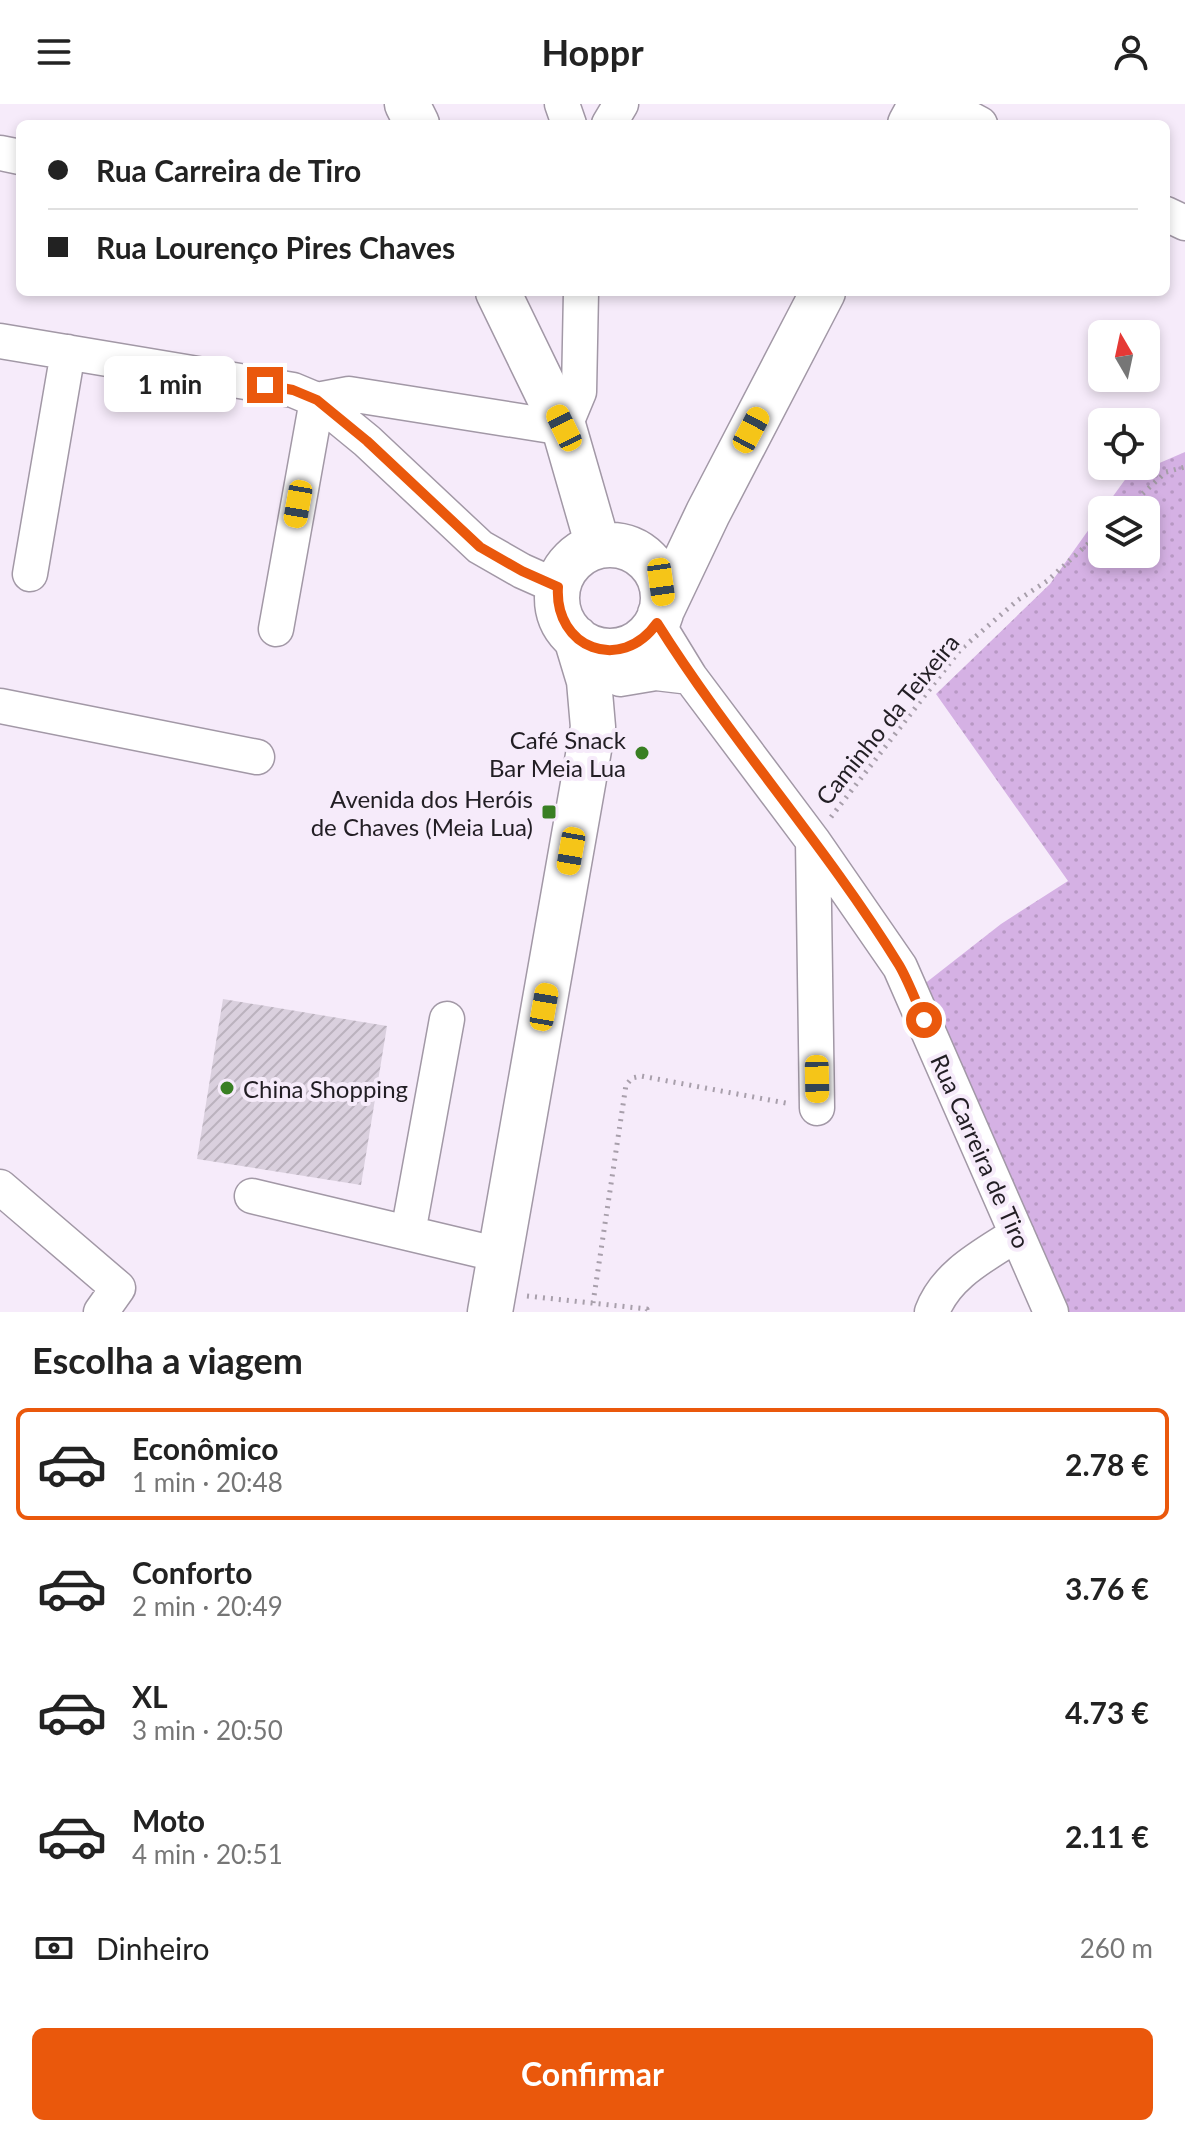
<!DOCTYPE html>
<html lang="pt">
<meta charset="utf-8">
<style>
body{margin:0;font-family:Lato,sans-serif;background:#f6f6f6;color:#222;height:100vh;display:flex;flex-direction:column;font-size:30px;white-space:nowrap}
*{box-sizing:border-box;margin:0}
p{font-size:26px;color:#767676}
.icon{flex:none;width:44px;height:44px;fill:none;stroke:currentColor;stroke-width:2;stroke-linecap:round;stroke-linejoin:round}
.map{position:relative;height:1208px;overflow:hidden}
.drawer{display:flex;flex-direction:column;background:#fff;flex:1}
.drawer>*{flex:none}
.top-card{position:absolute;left:16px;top:16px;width:1154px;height:176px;border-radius:12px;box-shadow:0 4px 12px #0003;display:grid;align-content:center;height:176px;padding:0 32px;background:#fff}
.needle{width:52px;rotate:351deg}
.buttons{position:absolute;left:1088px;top:216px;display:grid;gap:16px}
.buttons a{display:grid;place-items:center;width:72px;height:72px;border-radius:12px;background:#fff;box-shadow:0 4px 12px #0003;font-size:40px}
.end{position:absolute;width:36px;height:36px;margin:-18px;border:10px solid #ea580c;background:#fff;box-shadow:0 0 0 4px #fff}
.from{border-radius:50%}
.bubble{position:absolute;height:56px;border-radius:12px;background:#fff;box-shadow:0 4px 12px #0003;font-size:26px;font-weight:700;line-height:56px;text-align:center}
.car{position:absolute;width:24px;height:48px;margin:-24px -12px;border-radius:10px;box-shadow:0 0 6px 2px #0007;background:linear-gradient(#f5c518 24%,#345 0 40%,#f5c518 0 76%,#345 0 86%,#f5c518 0)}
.top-card b{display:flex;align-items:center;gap:28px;height:76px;font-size:30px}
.top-card b+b{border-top:2px solid #e0e0e0}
.top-card i{width:20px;height:20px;background:#222}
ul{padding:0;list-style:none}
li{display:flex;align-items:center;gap:24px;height:112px;margin:0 16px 12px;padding:0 16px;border:4px solid transparent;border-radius:12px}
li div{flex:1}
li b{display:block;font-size:30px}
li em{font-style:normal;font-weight:700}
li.current{border-color:#ea580c}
li>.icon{width:72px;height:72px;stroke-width:1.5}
h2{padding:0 32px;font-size:36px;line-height:96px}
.pay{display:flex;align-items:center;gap:20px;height:88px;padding:0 32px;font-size:30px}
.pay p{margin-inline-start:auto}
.button{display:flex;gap:16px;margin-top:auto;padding:16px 32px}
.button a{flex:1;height:92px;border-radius:12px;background:#ea580c;color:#fff;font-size:32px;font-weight:700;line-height:92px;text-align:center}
header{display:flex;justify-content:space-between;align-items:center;height:104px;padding:0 32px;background:#fff;font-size:36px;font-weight:700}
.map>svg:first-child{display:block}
.grass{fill:url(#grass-dots)}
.building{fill:url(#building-hatch)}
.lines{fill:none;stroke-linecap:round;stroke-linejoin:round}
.minor-casing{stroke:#a298a6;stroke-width:37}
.major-casing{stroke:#a298a6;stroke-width:47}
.path{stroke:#a89fab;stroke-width:5;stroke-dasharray:2 6;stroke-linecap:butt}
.minor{stroke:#fff;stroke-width:34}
.major{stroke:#fff;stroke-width:44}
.route{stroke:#ea580c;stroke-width:10}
.poi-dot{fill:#397f23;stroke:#f6ebfa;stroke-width:3}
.labels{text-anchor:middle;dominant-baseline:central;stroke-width:8;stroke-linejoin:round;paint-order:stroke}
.street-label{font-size:24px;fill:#221e24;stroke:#f6ebfa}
.poi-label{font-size:24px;fill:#221e24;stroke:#f6ebfa;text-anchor:end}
</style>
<header><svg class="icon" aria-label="menu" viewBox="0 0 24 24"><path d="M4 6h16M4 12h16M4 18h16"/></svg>Hoppr<svg class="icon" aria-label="person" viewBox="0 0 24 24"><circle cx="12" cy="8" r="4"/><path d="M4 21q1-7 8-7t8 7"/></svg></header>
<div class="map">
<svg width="1185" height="1208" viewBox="0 0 1185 1208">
<defs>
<pattern id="grass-dots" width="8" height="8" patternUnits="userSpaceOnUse" patternTransform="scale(2)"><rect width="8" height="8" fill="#d5b1e4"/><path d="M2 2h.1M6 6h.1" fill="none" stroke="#b798c3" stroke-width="1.8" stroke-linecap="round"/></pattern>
<pattern id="building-hatch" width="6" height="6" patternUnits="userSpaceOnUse" patternTransform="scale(2)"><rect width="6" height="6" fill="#dad0de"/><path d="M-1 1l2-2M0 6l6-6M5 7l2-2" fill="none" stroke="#bbb2be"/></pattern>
</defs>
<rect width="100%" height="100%" fill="#f6ebfa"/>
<!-- grass -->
<path class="grass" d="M1185,348v860h-121l-141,-327 78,-61 67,-43 -132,-187 114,-110 52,-73v43h44v-44h-43l24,-33z"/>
<!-- building -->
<path class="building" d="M223,895l164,27 -26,159 -164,-26z"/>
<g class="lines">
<!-- minor casing -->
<g class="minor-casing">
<path id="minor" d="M562,0l7,20
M942,0l38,20
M609,20l12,-20
M0,49l20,4
M1166,110l19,9
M0,237l293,49 24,10 50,41 113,106 42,24 36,16
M30,470l38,-222
M657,519l33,54 123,164 87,126 151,345
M276,525l41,-229 32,-6 215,34 15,-36 2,-100
M620,575l36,-6 34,4
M0,602l257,51
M813,737l4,267
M0,1083l118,101 -17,24
M252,1092l248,59
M408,1129l39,-214
M932,1208c14,-38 53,-57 85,-78"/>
</g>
<!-- major casing -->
<g class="major-casing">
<path id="major" d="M407,0l10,20
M910,20l11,-20
M498,188l66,136 34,118
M557 494a53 53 0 1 1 106 0a53 53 0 1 1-106 0Z
M660,510l48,-101 115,-221
M490,1208l103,-585 -4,-46 -13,-43"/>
</g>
<!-- path -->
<path class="path" d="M1125,406l41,-38 19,-5
M831,713l129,-167 58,-50 29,-19 55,-50
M527,1192l120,13 1,3
M593,1199l33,-218 6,-7 9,-2 150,28"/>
<!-- minor -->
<use href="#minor" class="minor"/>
<!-- major -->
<use href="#major" class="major"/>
</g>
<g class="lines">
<!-- route -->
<path class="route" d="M265,281l28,5 24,10 50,41 113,106 42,24 36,16c-4,61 63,87 99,36 74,118 169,223 242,342 10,17 17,37 25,55"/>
</g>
<!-- markers -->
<g class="poi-dot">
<circle cx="642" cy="649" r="8"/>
<rect x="541" y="700" width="16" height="16" rx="4"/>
<circle cx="227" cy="984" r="8"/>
</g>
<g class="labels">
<!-- street labels -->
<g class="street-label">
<text transform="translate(887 615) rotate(-51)">Caminho da Teixeira</text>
<text transform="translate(981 1047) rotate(66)">Rua Carreira de Tiro</text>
</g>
<!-- poi labels -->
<g class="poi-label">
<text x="626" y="635">Café Snack<tspan x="626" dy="28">Bar Meia Lua</tspan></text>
<text x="533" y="694">Avenida dos Heróis<tspan x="533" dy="28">de Chaves (Meia Lua)</tspan></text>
<text x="243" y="984" text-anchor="start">China Shopping</text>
</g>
</g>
</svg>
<div class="buttons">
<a><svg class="needle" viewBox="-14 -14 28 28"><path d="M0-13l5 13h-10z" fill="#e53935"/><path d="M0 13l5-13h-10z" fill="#767676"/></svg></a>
<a><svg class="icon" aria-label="locate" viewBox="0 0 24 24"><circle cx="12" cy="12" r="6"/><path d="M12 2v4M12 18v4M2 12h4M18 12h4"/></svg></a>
<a><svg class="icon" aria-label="layers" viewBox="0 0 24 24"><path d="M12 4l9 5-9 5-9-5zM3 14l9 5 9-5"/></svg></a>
</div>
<i class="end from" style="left:924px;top:916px"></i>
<i class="end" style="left:265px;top:281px"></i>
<div class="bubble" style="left:104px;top:252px;width:132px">1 min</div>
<i class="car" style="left:564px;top:324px;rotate:334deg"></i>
<i class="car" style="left:751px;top:326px;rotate:28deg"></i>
<i class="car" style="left:298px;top:400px;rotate:190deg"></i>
<i class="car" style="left:661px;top:478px;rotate:172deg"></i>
<i class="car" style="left:571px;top:747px;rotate:190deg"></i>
<i class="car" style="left:544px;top:903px;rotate:10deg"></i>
<i class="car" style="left:817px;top:975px;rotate:179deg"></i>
<div class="top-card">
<b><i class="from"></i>Rua Carreira de Tiro</b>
<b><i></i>Rua Lourenço Pires Chaves</b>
</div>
</div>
<section class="drawer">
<h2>Escolha a viagem</h2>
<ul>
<li class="current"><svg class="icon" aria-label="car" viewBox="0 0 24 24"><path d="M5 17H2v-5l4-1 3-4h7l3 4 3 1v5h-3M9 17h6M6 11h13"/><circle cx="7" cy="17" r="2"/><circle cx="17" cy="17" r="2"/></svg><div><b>Econômico</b><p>1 min · 20:48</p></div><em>2.78 €</em></li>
<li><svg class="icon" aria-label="car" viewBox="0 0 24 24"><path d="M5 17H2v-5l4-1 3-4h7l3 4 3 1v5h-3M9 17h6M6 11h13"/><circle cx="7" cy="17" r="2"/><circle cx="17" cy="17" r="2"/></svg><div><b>Conforto</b><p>2 min · 20:49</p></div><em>3.76 €</em></li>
<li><svg class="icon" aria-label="car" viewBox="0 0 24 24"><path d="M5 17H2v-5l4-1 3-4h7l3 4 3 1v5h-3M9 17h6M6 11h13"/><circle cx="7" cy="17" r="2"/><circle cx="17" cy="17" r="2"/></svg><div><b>XL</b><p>3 min · 20:50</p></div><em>4.73 €</em></li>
<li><svg class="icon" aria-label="car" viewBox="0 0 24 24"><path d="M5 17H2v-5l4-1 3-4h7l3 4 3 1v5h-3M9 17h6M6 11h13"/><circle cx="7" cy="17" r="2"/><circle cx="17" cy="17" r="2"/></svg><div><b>Moto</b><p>4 min · 20:51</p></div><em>2.11 €</em></li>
</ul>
<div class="pay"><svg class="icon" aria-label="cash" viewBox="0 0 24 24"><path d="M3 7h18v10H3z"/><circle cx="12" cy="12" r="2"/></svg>Dinheiro<p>260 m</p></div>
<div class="button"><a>Confirmar</a></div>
</section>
